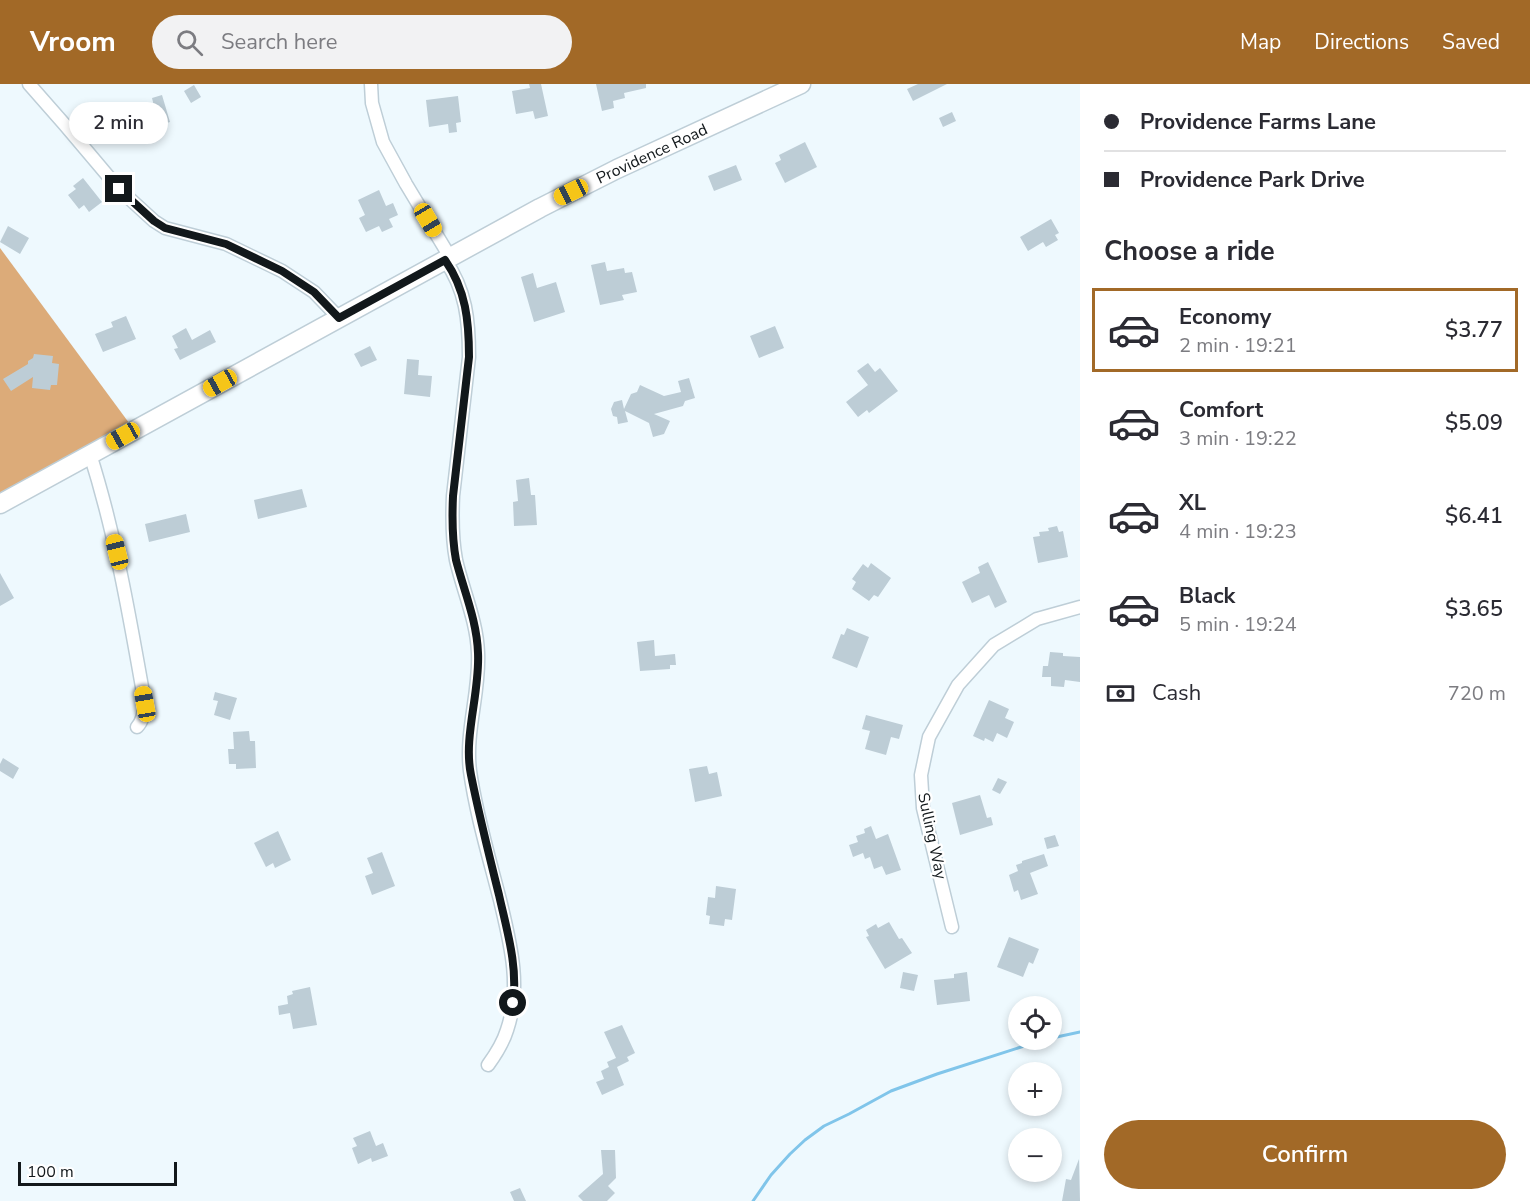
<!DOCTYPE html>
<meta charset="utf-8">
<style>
body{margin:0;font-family:"Nunito Sans",sans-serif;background:#f2f2f3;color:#2b2b33;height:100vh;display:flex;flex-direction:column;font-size:22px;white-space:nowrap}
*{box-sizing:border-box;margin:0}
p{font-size:20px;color:#7c7c81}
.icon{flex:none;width:33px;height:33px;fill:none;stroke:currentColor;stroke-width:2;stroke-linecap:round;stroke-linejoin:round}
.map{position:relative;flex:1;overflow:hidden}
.drawer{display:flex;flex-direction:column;background:#fff;width:450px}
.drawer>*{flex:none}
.banner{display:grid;align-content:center;height:132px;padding:0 24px;background:#fff}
.tools{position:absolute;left:1008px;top:912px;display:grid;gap:12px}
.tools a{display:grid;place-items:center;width:54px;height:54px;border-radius:50%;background:#fff;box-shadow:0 3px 9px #0003;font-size:30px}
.scale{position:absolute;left:18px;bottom:15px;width:159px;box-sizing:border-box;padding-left:6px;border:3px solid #12181b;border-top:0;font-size:16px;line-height:21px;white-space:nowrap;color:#12181b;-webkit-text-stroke:4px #fff;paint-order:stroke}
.end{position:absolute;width:27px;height:27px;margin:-14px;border:8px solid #12181b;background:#fff;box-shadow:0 0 0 3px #fff}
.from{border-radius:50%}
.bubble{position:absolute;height:42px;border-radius:21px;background:#fff;box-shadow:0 3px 9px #0003;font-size:20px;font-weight:600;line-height:42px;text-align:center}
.car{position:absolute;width:18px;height:36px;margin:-18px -9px;border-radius:8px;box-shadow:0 0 4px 2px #0007;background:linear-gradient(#f5c518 24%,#345 0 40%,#f5c518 0 76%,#345 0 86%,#f5c518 0)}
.banner b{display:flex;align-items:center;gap:21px;height:57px;font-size:22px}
.banner b+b{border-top:2px solid #e1e1e2}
.banner i{width:15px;height:15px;background:#2b2b33}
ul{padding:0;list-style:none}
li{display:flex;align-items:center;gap:18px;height:84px;margin:0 12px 9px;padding:0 12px;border:3px solid transparent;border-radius:0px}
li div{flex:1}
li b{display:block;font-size:22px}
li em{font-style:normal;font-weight:600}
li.current{border-color:#a26927}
li>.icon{width:54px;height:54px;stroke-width:1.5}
h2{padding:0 24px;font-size:27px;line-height:72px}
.pay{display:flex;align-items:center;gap:15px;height:66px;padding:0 24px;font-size:22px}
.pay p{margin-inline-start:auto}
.cta{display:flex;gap:12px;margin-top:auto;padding:12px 24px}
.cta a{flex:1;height:69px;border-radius:36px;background:#a26927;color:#fff;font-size:24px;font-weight:600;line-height:69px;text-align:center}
header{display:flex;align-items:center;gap:36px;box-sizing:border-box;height:84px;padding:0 30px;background:#a26927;color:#fff}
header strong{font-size:28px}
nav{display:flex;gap:33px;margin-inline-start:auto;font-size:21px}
.search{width:420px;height:54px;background:#f2f2f3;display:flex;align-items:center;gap:15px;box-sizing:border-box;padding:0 21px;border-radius:33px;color:#7c7c81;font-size:22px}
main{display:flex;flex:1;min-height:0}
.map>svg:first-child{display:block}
.forest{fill:#dcab79}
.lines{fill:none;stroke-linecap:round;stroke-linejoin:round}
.stream{stroke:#80c5ea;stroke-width:3}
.building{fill:#bdcdd6}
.street-casing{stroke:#beced7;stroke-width:15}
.secondary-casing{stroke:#beced7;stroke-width:21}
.street{stroke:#fff;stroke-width:12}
.secondary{stroke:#fff;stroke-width:18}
.route{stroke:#12181b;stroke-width:8}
.labels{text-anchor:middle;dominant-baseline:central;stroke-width:4.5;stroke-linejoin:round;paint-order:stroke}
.street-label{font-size:16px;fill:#12181b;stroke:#fff}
</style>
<header>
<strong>Vroom</strong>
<div class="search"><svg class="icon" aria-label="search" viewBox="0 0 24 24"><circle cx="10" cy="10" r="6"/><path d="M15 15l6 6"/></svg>Search here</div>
<nav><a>Map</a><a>Directions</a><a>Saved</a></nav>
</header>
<main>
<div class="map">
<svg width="1080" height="1117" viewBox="0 0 1080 1117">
<rect width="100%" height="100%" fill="#eef9fe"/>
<!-- forest -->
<path class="forest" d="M0,164l135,183 -135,66z"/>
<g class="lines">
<!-- stream -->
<path class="stream" d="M1052,954l28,-6
M753,1117l18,-26 19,-21 15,-14 19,-14 25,-12 42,-23 46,-17 106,-34"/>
</g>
<!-- building -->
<path class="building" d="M529,0h12l7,32 -13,3 -2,-8 -17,3 -4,-23 18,-3z
M596,0h50v4l-22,5 1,5 -12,3 1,7 -12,3z
M918,0h29l-34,17 -6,-12z
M194,1l7,12 -10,6 -7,-12z
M162,11l8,27 -34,11 -5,-15 24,-8 -3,-12z
M458,12l3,26 -5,1 1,9 -8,1 -1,-9 -19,3 -3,-27z
M952,28l4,9 -13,6 -4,-9z
M805,58l12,25 -32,16 -10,-20 6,-3 -2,-5z
M736,81l6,15 -28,11 -6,-15z
M83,94l19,24 -13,10 -5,-7 -5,4 -11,-14 8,-6 -3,-3z
M379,106l7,16 7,-3 5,12 -9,4 4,8 -11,5 -3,-6 -13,6 -7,-14 6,-3 -7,-15z
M1051,135l8,14 -4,2 3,5 -12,7 -3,-5 -15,9 -8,-14z
M8,142l21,12 -9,16 -20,-12z
M605,178l2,9 17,-3 1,5 7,-1 5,20 -15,3 2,5 -24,5 -9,-40z
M533,189l4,15 19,-6 9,30 -31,10 -13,-45z
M126,232l10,23 -33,13 -8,-18 18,-7 -2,-5z
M775,242l9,22 -25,10 -9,-22z
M186,244l6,12 18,-10 6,12 -36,18 -6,-11 4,-1 -6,-12z
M370,262l7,14 -16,7 -7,-13z
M34,270l19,2 -1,7 7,1 -2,21h-6l-1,5 -18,-2 1,-11 -22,14 -8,-12 25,-15v-3l5,-3z
M407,275l12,1 -1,15 14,1 -2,21 -26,-3z
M868,279l7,9 5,-4 18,23 -29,22 -2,-3 -9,7 -12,-15 22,-17 -11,-14z
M689,294l6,20 -10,3 -2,5 -29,8 16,7 -6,13 -11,3 -4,-14 -24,-12 3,11 -10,2 -1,-7 -4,-1 -2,-7 3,-7 8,-2 2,9 7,-15 6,-2 3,-7 24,11 17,-4 -3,-11z
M529,394l2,17h4l2,30 -23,1 -1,-24 5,-1 -2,-21z
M302,405l5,18 -49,12 -4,-19z
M186,430l4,18 -41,10 -4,-18z
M1057,442l2,6 4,-1 5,26 -30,6 -5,-26 7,-1 -1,-4 10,-1 -1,-3z
M988,478l19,40 -12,6 -6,-13 -17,8 -10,-21 18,-9 -2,-6z
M871,479l20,15 -13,19 -4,-2 -5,6 -17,-12 4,-7 -4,-3 11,-15 5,4z
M0,489l14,25 -14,8z
M847,544l22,9 -12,31 -25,-10 9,-24 3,1z
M654,556l1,16 20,-2 1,11h-6v4l-30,2 -3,-29z
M1050,568l13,1v3l17,1v25l-15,-2 -1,7 -13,-1v-9h-9l1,-11h5z
M215,608l22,6 -7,22 -16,-5 4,-14 -5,-1z
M989,616l20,9 -4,9 9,4 -7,16 -10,-5 -4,9 -8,-4 -1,3 -11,-5z
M866,631l37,10 -4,14 -8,-2 -5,18 -21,-6 5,-18 -8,-2z
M249,647l1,10h5l1,27 -20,1v-5h-7l-1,-15h6l-1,-17z
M3,674l16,10 -6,11 -13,-8v-7z
M707,682l2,8 8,-2 5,24 -27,6 -6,-33z
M998,694l9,4 -7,12 -8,-4z
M980,711l7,23 4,-1 2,8 -33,10 -8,-32z
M871,742l5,13 12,-5 13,36 -15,5 -4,-9 -8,3 -4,-12 -5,2 -2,-6 -10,4 -4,-12 9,-3 -2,-6 9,-3 -1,-4z
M278,747l13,29 -16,8 -2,-5 -7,4 -12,-24z
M1055,751l4,11 -12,3 -3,-11z
M382,768l13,34 -23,9 -7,-19 8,-3 -6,-15z
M1044,770l4,12 -18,7 8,21 -17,6 -3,-10 -4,2 -5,-17 9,-4 -2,-6 6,-2v-2z
M716,802l20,3 -4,31 -7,-1 -1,7 -15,-2 1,-8 -4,-1 2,-18 7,1z
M889,838l10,17 3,-1 10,15 -27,16 -19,-32 3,-1 -3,-6 10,-6 2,4z
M1009,853l30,12 -6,15 -4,-2 -6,15 -26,-10z
M903,888l15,3 -4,16 -14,-3z
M967,888l3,29 -33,4 -3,-25 20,-2v-4z
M310,903l7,38 -24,4 -3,-16 -11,2 -1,-9 10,-2 -1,-8 6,-2 -1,-3z
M622,941l13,28 -8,4 2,4 -12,6 7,18 -22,10 -6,-13 8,-3 -3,-8 8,-4 -2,-5 9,-4 -12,-26z
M370,1047l6,15 7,-3 5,13 -16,6 -1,-4 -13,6 -6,-16 5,-2 -4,-8z
M601,1066h14l1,28 -8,8 7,7 -8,8h-24l-5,-5 25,-22z
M1079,1075l1,42h-18l4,-22 5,1z
M520,1104l6,13h-12l-4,-9z"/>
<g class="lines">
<!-- street casing -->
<g class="street-casing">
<path id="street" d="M29,0l36,41 54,64 35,32 11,7 61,16 56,27 32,21 25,26
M371,0l1,19 11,39 23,42 44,73
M445,176c21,30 24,60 24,97l-16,139c-1,22 -1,43 3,64 7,31 21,61 22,93 2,39 -13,79 -8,118 6,43 19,86 30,129 10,42 22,86 7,130 -4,13 -11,24 -19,35
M90,370c26,82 40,165 55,250 -1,8 -2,17 -8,23
M952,843l-29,-119 -2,-33 8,-38 29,-52 36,-40 43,-26 43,-12"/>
</g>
<!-- secondary casing -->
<g class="secondary-casing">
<path id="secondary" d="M0,420l540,-296 77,-39 184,-85"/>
</g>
<!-- street -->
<use href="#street" class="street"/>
<!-- secondary -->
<use href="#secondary" class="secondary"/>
</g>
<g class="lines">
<!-- route -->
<path class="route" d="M119,105l35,32 11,7 61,16 56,27 32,21 25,26 106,-58c21,30 24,61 24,97l-16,139c-1,22 -1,43 3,64 8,31 21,61 22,93 2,40 -15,84 -7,122 8,40 18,80 28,120 8,36 19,71 14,108"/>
</g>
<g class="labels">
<!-- street labels -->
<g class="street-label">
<text transform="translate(652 70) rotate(-25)">Providence Road</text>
<text transform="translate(932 752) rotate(78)">Sulling Way</text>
</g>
</g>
</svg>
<div class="tools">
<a><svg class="icon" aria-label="locate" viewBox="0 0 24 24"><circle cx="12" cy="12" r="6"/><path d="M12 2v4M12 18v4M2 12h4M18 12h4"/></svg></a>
<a>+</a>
<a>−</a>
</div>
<div class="scale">100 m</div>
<i class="end from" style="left:513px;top:919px"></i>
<i class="end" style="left:119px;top:105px"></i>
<div class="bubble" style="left:69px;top:18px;width:99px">2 min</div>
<i class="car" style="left:571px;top:108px;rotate:244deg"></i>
<i class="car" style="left:428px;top:136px;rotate:149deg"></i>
<i class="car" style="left:220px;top:299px;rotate:241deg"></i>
<i class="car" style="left:123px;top:352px;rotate:241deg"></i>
<i class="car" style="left:117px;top:468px;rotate:346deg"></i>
<i class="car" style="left:145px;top:620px;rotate:350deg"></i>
</div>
<section class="drawer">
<div class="banner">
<b><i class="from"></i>Providence Farms Lane</b>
<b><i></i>Providence Park Drive</b>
</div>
<h2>Choose a ride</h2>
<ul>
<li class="current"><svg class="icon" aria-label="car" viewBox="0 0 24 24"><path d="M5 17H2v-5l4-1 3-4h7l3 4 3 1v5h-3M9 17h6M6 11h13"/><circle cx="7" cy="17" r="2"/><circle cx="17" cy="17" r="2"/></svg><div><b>Economy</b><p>2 min · 19:21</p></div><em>$3.77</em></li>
<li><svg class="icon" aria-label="car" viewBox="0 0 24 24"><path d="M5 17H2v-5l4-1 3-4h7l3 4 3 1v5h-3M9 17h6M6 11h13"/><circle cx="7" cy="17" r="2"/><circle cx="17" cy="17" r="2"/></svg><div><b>Comfort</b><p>3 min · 19:22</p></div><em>$5.09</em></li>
<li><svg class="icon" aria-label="car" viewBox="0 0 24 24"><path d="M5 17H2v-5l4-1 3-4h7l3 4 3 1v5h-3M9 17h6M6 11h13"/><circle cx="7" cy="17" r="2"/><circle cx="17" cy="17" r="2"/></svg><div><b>XL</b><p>4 min · 19:23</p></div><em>$6.41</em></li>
<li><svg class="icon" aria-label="car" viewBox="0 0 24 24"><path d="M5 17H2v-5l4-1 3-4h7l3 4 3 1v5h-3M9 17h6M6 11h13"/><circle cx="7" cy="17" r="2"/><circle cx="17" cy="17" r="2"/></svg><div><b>Black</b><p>5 min · 19:24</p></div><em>$3.65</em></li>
</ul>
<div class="pay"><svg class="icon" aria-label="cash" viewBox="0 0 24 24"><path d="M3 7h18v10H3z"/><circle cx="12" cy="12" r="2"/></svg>Cash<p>720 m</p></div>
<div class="cta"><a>Confirm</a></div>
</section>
</main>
